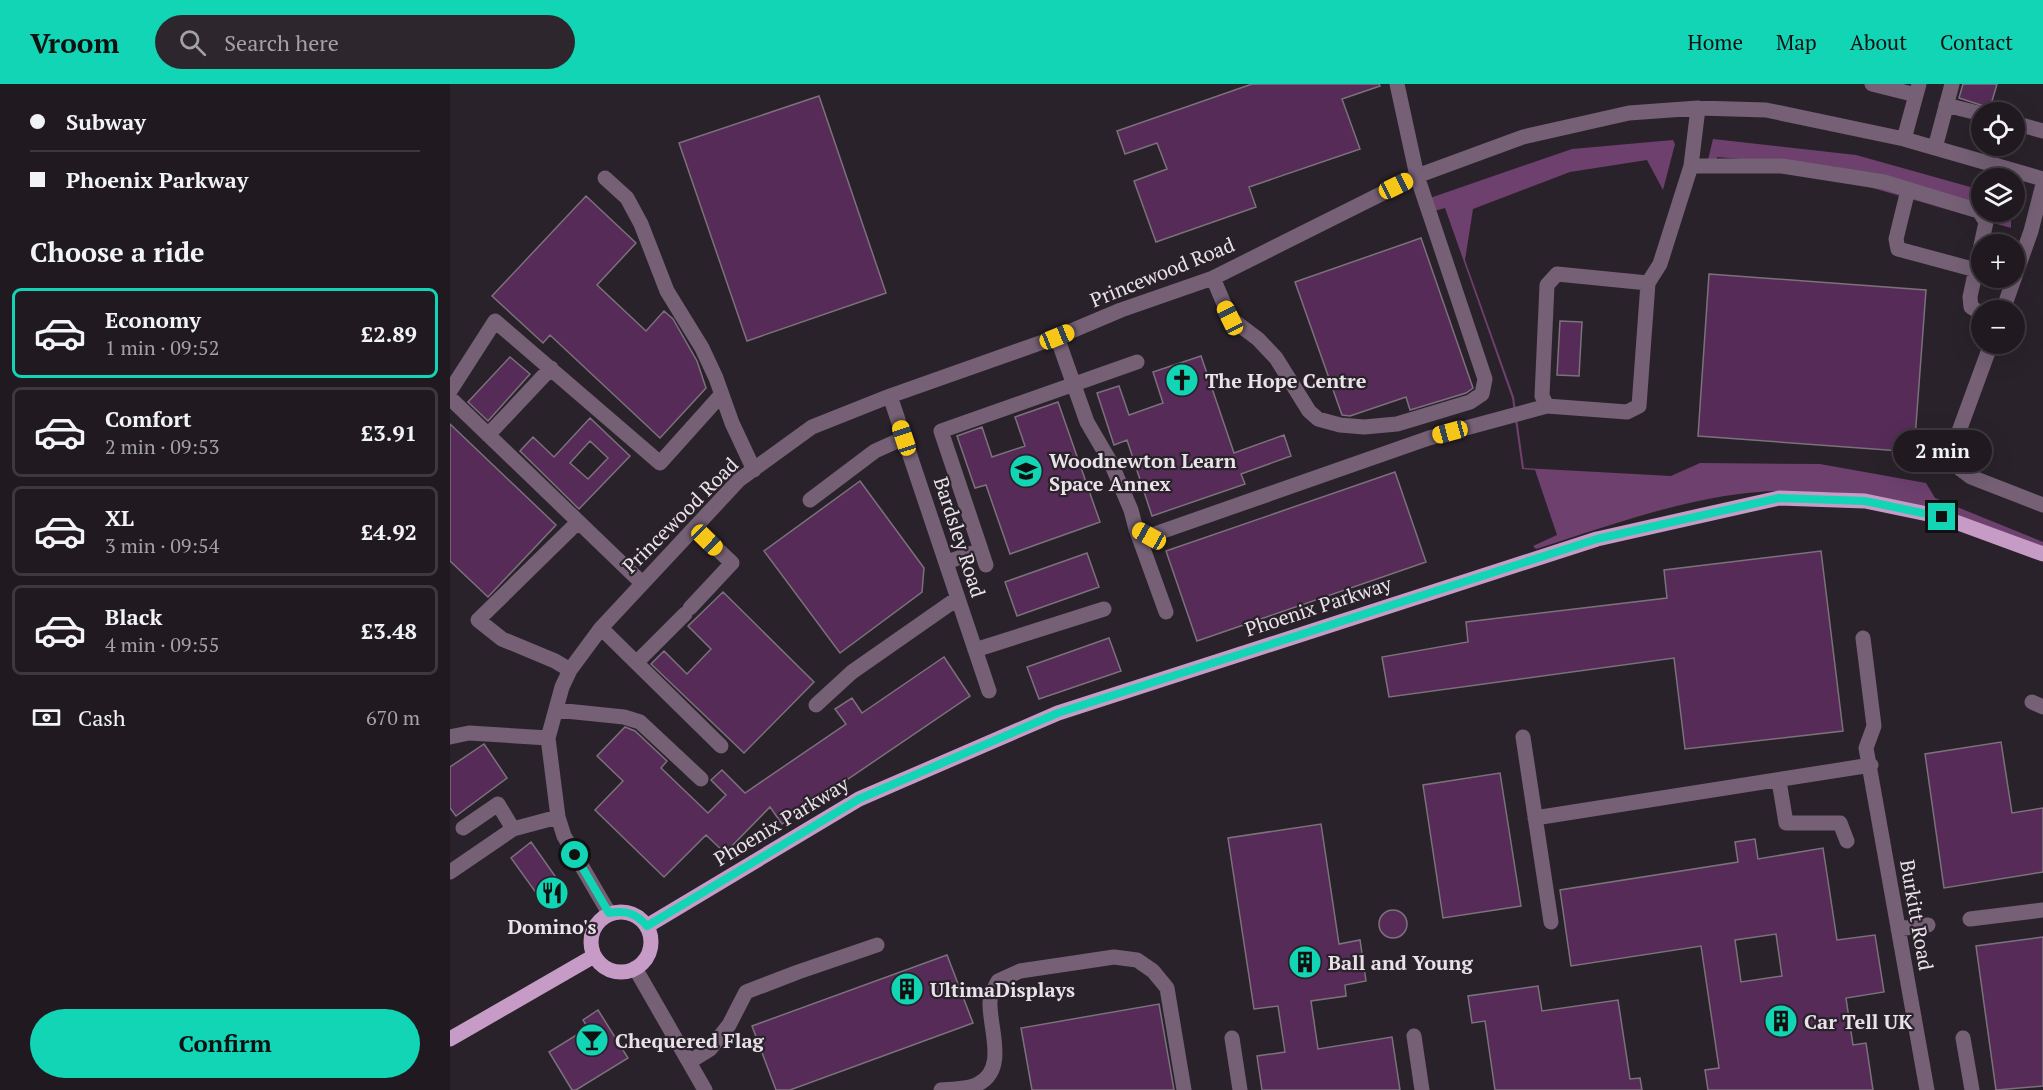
<!DOCTYPE html>
<meta charset="utf-8">
<style>
body{margin:0;font-family:"PT Serif",serif;background:#2d272d;color:#f1f3f6;height:100vh;display:flex;flex-direction:column;font-size:22px;white-space:nowrap}
*{box-sizing:border-box;margin:0}
p{font-size:20px;color:#a2a1a5}
.icon{flex:none;width:33px;height:33px;fill:none;stroke:currentColor;stroke-width:2;stroke-linecap:round;stroke-linejoin:round}
.map{position:relative;flex:1;overflow:hidden}
.side{display:flex;flex-direction:column;background:#201a20;width:450px}
.side>*{flex:none}
.banner{display:grid;align-content:center;height:132px;padding:0 30px;background:#201a20}
.buttons{position:absolute;left:1521px;top:18px;display:grid;gap:12px}
.buttons a{display:grid;place-items:center;width:54px;height:54px;border-radius:50%;background:#201a20;box-shadow:0 6px 24px #0002,0 0 0 2px #3d383e;font-size:30px}
.end{position:absolute;width:27px;height:27px;margin:-14px;border:8px solid #11d5b4;background:#111;box-shadow:0 0 0 3px #111}
.from{border-radius:50%}
.bubble{position:absolute;height:42px;border-radius:21px;background:#201a20;box-shadow:0 6px 24px #0002,0 0 0 2px #3d383e;font-size:20px;font-weight:600;line-height:42px;text-align:center}
.car{position:absolute;width:18px;height:36px;margin:-18px -9px;border-radius:8px;box-shadow:0 0 4px 2px #0007;background:linear-gradient(#f5c518 24%,#345 0 40%,#f5c518 0 76%,#345 0 86%,#f5c518 0)}
.banner b{display:flex;align-items:center;gap:21px;height:57px;font-size:22px}
.banner b+b{border-top:2px solid #3d383e}
.banner i{width:15px;height:15px;background:#f1f3f6}
ul{padding:0;list-style:none}
li{display:flex;align-items:center;gap:18px;height:90px;margin:0 12px 9px;padding:0 18px;border:3px solid #3d383e;border-radius:9px}
li div{flex:1}
li b{display:block;font-size:22px}
li em{font-style:normal;font-weight:600}
li.current{border-color:#11d5b4}
li>.icon{width:54px;height:54px;stroke-width:1.5}
h2{padding:0 30px;font-size:27px;line-height:72px}
.pay{display:flex;align-items:center;gap:15px;height:66px;padding:0 30px;font-size:22px}
.pay p{margin-inline-start:auto}
.button{display:flex;gap:12px;margin-top:auto;padding:12px 30px}
.button a{flex:1;height:69px;border-radius:36px;background:#11d5b4;color:#111;font-size:24px;font-weight:600;line-height:69px;text-align:center}
header{display:flex;align-items:center;gap:36px;box-sizing:border-box;height:84px;padding:0 30px;background:#11d5b4;color:#111}
header strong{font-size:28px}
nav{display:flex;gap:33px;margin-inline-start:auto;font-size:21px}
.search{width:420px;height:54px;background:#2d272d;display:flex;align-items:center;gap:15px;box-sizing:border-box;padding:0 21px;border-radius:33px;color:#a2a1a5;font-size:22px}
main{display:flex;flex:1;min-height:0}
.map>svg:first-child{display:block}
.forest{fill:#6d406e}
.building{fill:#562b58;stroke:#7b717b;stroke-width:1.5;fill-rule:evenodd}
.lines{fill:none;stroke-linecap:round;stroke-linejoin:round}
.minor{stroke:#756075;stroke-width:15}
.major{stroke:#c69bc6;stroke-width:15}
.route{stroke:#11d5b4;stroke-width:8}
.labels{text-anchor:middle;dominant-baseline:central;stroke-width:4.5;stroke-linejoin:round;paint-order:stroke}
.street-label{font-size:20px;fill:#e9e3e9;stroke:#2a222a}
.poi-label{font-size:20px;font-weight:bold;fill:#e9e3e9;stroke:#2a222a;text-anchor:start}
</style>
<header>
<strong>Vroom</strong>
<div class="search"><svg class="icon" aria-label="search" viewBox="0 0 24 24"><circle cx="10" cy="10" r="6"/><path d="M15 15l6 6"/></svg>Search here</div>
<nav><a>Home</a><a>Map</a><a>About</a><a>Contact</a></nav>
</header>
<main>
<section class="side">
<div class="banner">
<b><i class="from"></i>Subway</b>
<b><i></i>Phoenix Parkway</b>
</div>
<h2>Choose a ride</h2>
<ul>
<li class="current"><svg class="icon" aria-label="car" viewBox="0 0 24 24"><path d="M5 17H2v-5l4-1 3-4h7l3 4 3 1v5h-3M9 17h6M6 11h13"/><circle cx="7" cy="17" r="2"/><circle cx="17" cy="17" r="2"/></svg><div><b>Economy</b><p>1 min · 09:52</p></div><em>£2.89</em></li>
<li><svg class="icon" aria-label="car" viewBox="0 0 24 24"><path d="M5 17H2v-5l4-1 3-4h7l3 4 3 1v5h-3M9 17h6M6 11h13"/><circle cx="7" cy="17" r="2"/><circle cx="17" cy="17" r="2"/></svg><div><b>Comfort</b><p>2 min · 09:53</p></div><em>£3.91</em></li>
<li><svg class="icon" aria-label="car" viewBox="0 0 24 24"><path d="M5 17H2v-5l4-1 3-4h7l3 4 3 1v5h-3M9 17h6M6 11h13"/><circle cx="7" cy="17" r="2"/><circle cx="17" cy="17" r="2"/></svg><div><b>XL</b><p>3 min · 09:54</p></div><em>£4.92</em></li>
<li><svg class="icon" aria-label="car" viewBox="0 0 24 24"><path d="M5 17H2v-5l4-1 3-4h7l3 4 3 1v5h-3M9 17h6M6 11h13"/><circle cx="7" cy="17" r="2"/><circle cx="17" cy="17" r="2"/></svg><div><b>Black</b><p>4 min · 09:55</p></div><em>£3.48</em></li>
</ul>
<div class="pay"><svg class="icon" aria-label="cash" viewBox="0 0 24 24"><path d="M3 7h18v10H3z"/><circle cx="12" cy="12" r="2"/></svg>Cash<p>670 m</p></div>
<div class="button"><a>Confirm</a></div>
</section>
<div class="map">
<svg width="1593" height="1006" viewBox="0 0 1593 1006">
<rect width="100%" height="100%" fill="#2a222a"/>
<!-- forest -->
<path class="forest" d="M1263,55l143,16 125,35 1,22h29v16l-173,-50v-11l-121,-10 -1,10 -9,-3z
M1223,56l2,4 -12,46 -16,-30 -77,12 -97,37 -8,51 49,137 10,71 147,8 29,-13 120,1 106,19 9,15 108,44v9l-179,-55c-19,-4 -39,-4 -59,-4 -15,0 -31,-2 -46,0 -72,5 -154,35 -223,57l-3,-3 24,-11 -22,-65 -13,-1 -10,-71 -67,-190 -14,4 -1,-14 142,-49z"/>
<!-- building -->
<path class="building" d="M802,0h127l1,2 -38,13 18,50 -111,38 7,20 -100,35 -22,-61 33,-12 -10,-26 -32,11 -8,-23z
M1513,0h34l-7,24 -31,-10z
M369,12l67,197 -139,48 -68,-198z
M136,112l50,47 -39,42 49,46 18,-20 9,8 24,42 9,27 -46,50 -110,-103 -7,8 -51,-47z
M971,154l52,150 -7,5 -56,17 -4,-13 -56,19 -8,-1 -47,-133z
M1259,190l217,16 -12,162 -216,-16z
M1110,237l22,1 -3,54 -22,-1z
M751,272l33,97 50,-18 7,21 -50,18 4,10 -93,32 -25,-76 -13,5 -17,-52 22,-7 10,29 34,-12 -10,-31z
M60,273l20,17 -42,47 -20,-19z
M608,318l42,120 -90,32 -24,-69 -11,3 -18,-52 25,-9 10,30 33,-11 -10,-29z
M140,334l40,38 -51,53 -59,-58 13,-14 21,20zM140,357l18,17 -20,21 -18,-16z
M0,340l106,101 -68,72 -38,-36z
M945,388l31,90 -229,79 -31,-90z
M410,397l64,87 -2,24 -82,61 -76,-102z
M1371,467l22,180 -158,18 -11,-91 -285,39 -7,-40 86,-15 -2,-20 201,-24 -3,-28z
M637,469l12,34 -82,29 -12,-34z
M273,508l91,90 -70,71 -93,-89 13,-13 23,23 24,-25 -23,-23z
M659,554l12,33 -82,28 -12,-32z
M494,573l26,39 -188,128 -12,-17 -45,46 -19,-18 -42,42 -69,-67 28,-29 -26,-25 28,-29 10,4 32,30 -6,7 47,45 18,-18 -15,-15 11,-10 23,23 101,-69 -11,-15 17,-11 10,15z
M1551,658l11,71 31,-5v64l-99,16 -19,-134z
M34,660l23,34 -51,38 -6,-8v-41z
M1050,689l21,133 -78,12 -20,-133z
M871,740l18,120 21,-4 6,41 -21,4 1,11 -35,5 7,48 74,-12 8,53h-138l-5,-34 28,-4 -7,-46 -24,3 -26,-171z
M1305,755l3,20 65,-11 14,92 38,-5 9,57 -38,6 7,47 13,-2 7,47h-165l-3,-20 14,-2 -18,-122 -130,20 -11,-76 178,-28 -3,-20zM1326,850l6,42 -41,6 -6,-42z
M81,758l36,51 -20,15 -36,-50z
M929 840a14 14 0 1 1 28 0a14 14 0 1 1-28 0Z
M1593,853v149l-47,4 -20,-144z
M497,871l26,68 -183,67h-14l-24,-64z
M1088,902l4,25 76,-11 12,79 10,-1 2,12h-147l-10,-69 -13,2 -4,-27z
M709,920l15,86h-142l-11,-62z
M148,926l30,48 -52,32h-4l-23,-38 39,-24 -5,-8z"/>
<g class="lines">
<!-- minor -->
<path class="minor" d="M1422,0l44,11
M1496,21l36,9
M1564,39l29,8
M1454,55l15,-55
M1485,64l17,-64
M1241,82h91l102,16 95,29 7,11 -16,75 1,10 11,7
M155,94l22,20 14,26 26,67 35,57 14,30 16,45 22,47
M1458,106l-12,49 2,10 78,21
M763,194l17,40 28,21 18,19 33,53 9,8 22,6 24,2 33,-3 73,-22 12,-8 3,-15 -68,-203 -20,-92
M1198,199l-91,-9 -10,11 -5,111 5,10 80,6 12,-6 9,-123 12,-19 31,-98 7,-58
M1553,226l28,-79 12,-47
M607,253l30,85 24,41 20,47 5,19 13,7 280,-98 118,-32
M1541,260l-40,109 8,15 12,9 72,28
M0,307l45,-70 165,142 61,-68
M440,312l99,295
M0,314l192,185
M38,351l63,-67
M360,416l65,-49 29,-13
M686,445l30,83
M531,466l5,15
M497,478l34,-12 -40,-119 196,-69
M240,524l42,-45 -37,-35
M151,544l120,118
M1413,554l11,88 -8,22 61,342
M525,566l129,-41
M187,578l48,-48
M120,586l-15,-9 -53,-22 -24,-19 100,-98
M1582,618l11,5
M366,621l36,-33 106,-74
M106,626l68,7 16,5 61,57
M0,653l19,-4 79,5
M1073,653l28,185
M1329,697l7,42h54l7,18
M1085,734l336,-53
M13,744l35,-24 15,25
M0,788l63,-43 45,-12
M159,829l-45,-77 -6,-19 -10,-79 14,-51 8,-17 31,-42 138,-148 73,-53 78,-31 167,-59 64,-27 92,-32 204,-102 106,-39 106,-24 69,-5 68,2 138,29 139,40
M1520,835l73,-9
M1448,845l30,-4
M185,884l70,122
M964,952l8,54
M782,954l8,52
M1513,954l9,52
M239,978l21,-13 19,-24 17,-33 52,-20 79,-27
M491,1006c11,-1 28,-1 37,-6 30,-15 11,-56 12,-82 0,-7 5,-15 8,-21l22,-10 94,-14 23,3 16,11 14,17 17,102"/>
<!-- major -->
<path class="major" d="M141 858a30 30 0 1 1 60 0a30 30 0 1 1-60 0Z
M197,842l212,-127 199,-86 539,-174 182,-41 86,3 77,16 101,37
M0,955l144,-83"/>
</g>
<g class="lines">
<!-- route -->
<path class="route" d="M125,771l34,58c16,-3 27,0 38,13l212,-127 199,-86 539,-174 182,-41 86,3 77,16"/>
</g>
<!-- icons -->
<defs>
<g id="church-disc" transform="scale(1.725)"><circle r="9.5" fill="#11d5b4" stroke="#2a222a"/><path d="M-1.2-6h2.4v3.5h3.3v2.4h-3.3V6h-2.4V-.1h-3.3v-2.4h3.3Z" fill="#111"/></g>
<g id="school-disc" transform="scale(1.725)"><circle r="9.5" fill="#11d5b4" stroke="#2a222a"/><path d="M0-5L7-2L0 1L-7-2ZM-4 1L0 2.5L4 1V4Q0 6-4 4Z" fill="#111"/></g>
<g id="restaurant-disc" transform="scale(1.725)"><circle r="9.5" fill="#11d5b4" stroke="#2a222a"/><path d="M-5-6h1v4h1v-4h1v4h1v-4h1v5L-1.5 .5V6h-2V.5L-5-1ZM5-6V6H3V1.5H1.5Q1.5-4 5-6Z" fill="#111"/></g>
<g id="building-disc" transform="scale(1.725)"><circle r="9.5" fill="#11d5b4" stroke="#2a222a"/><path d="M-4-6H4V6H1V3H-1V6H-4ZM-2.5-4.3h1.7v1.8h-1.7ZM.8-4.3h1.7v1.8H.8ZM-2.5-1h1.7V.8h-1.7ZM.8-1h1.7V.8H.8Z" fill="#111"/></g>
<g id="bar-disc" transform="scale(1.725)"><circle r="9.5" fill="#11d5b4" stroke="#2a222a"/><path d="M-6-5H6L.8 .8V4.5H3.5V6h-7V4.5H-.8V.8Z" fill="#111"/></g>
</defs>
<g fill-rule="evenodd">
<use href="#church-disc" x="732" y="296"/>
<use href="#school-disc" x="576" y="387"/>
<use href="#restaurant-disc" x="102" y="809"/>
<use href="#building-disc" x="855" y="878"/>
<use href="#building-disc" x="457" y="905"/>
<use href="#building-disc" x="1331" y="937"/>
<use href="#bar-disc" x="142" y="956"/>
</g>
<g class="labels">
<!-- street labels -->
<g class="street-label">
<text transform="translate(712 188) rotate(-22)">Princewood Road</text>
<text transform="translate(230 431) rotate(-45)">Princewood Road</text>
<text transform="translate(510 453) rotate(72)">Bardsley Road</text>
<text transform="translate(868 522) rotate(-18)">Phoenix Parkway</text>
<text transform="translate(331 737) rotate(-31)">Phoenix Parkway</text>
<text transform="translate(1467 831) rotate(80)">Burkitt Road</text>
</g>
<!-- poi labels -->
<g class="poi-label">
<text x="755" y="296">The Hope Centre</text>
<text x="599" y="376">Woodnewton Learn<tspan x="599" dy="23">Space Annex</tspan></text>
<text x="102" y="842" text-anchor="middle">Domino's</text>
<text x="878" y="878">Ball and Young</text>
<text x="480" y="905">UltimaDisplays</text>
<text x="1354" y="937">Car Tell UK</text>
<text x="165" y="956">Chequered Flag</text>
</g>
</g>
</svg>
<div class="buttons">
<a><svg class="icon" aria-label="locate" viewBox="0 0 24 24"><circle cx="12" cy="12" r="6"/><path d="M12 2v4M12 18v4M2 12h4M18 12h4"/></svg></a>
<a><svg class="icon" aria-label="layers" viewBox="0 0 24 24"><path d="M12 4l9 5-9 5-9-5zM3 14l9 5 9-5"/></svg></a>
<a>+</a>
<a>−</a>
</div>
<i class="end from" style="left:125px;top:771px"></i>
<i class="end" style="left:1492px;top:433px"></i>
<div class="bubble" style="left:1443px;top:346px;width:99px">2 min</div>
<i class="car" style="left:946px;top:102px;rotate:64deg"></i>
<i class="car" style="left:780px;top:234px;rotate:334deg"></i>
<i class="car" style="left:607px;top:253px;rotate:68deg"></i>
<i class="car" style="left:1000px;top:348px;rotate:255deg"></i>
<i class="car" style="left:454px;top:354px;rotate:342deg"></i>
<i class="car" style="left:699px;top:452px;rotate:299deg"></i>
<i class="car" style="left:257px;top:456px;rotate:134deg"></i>
</div>
</main>
